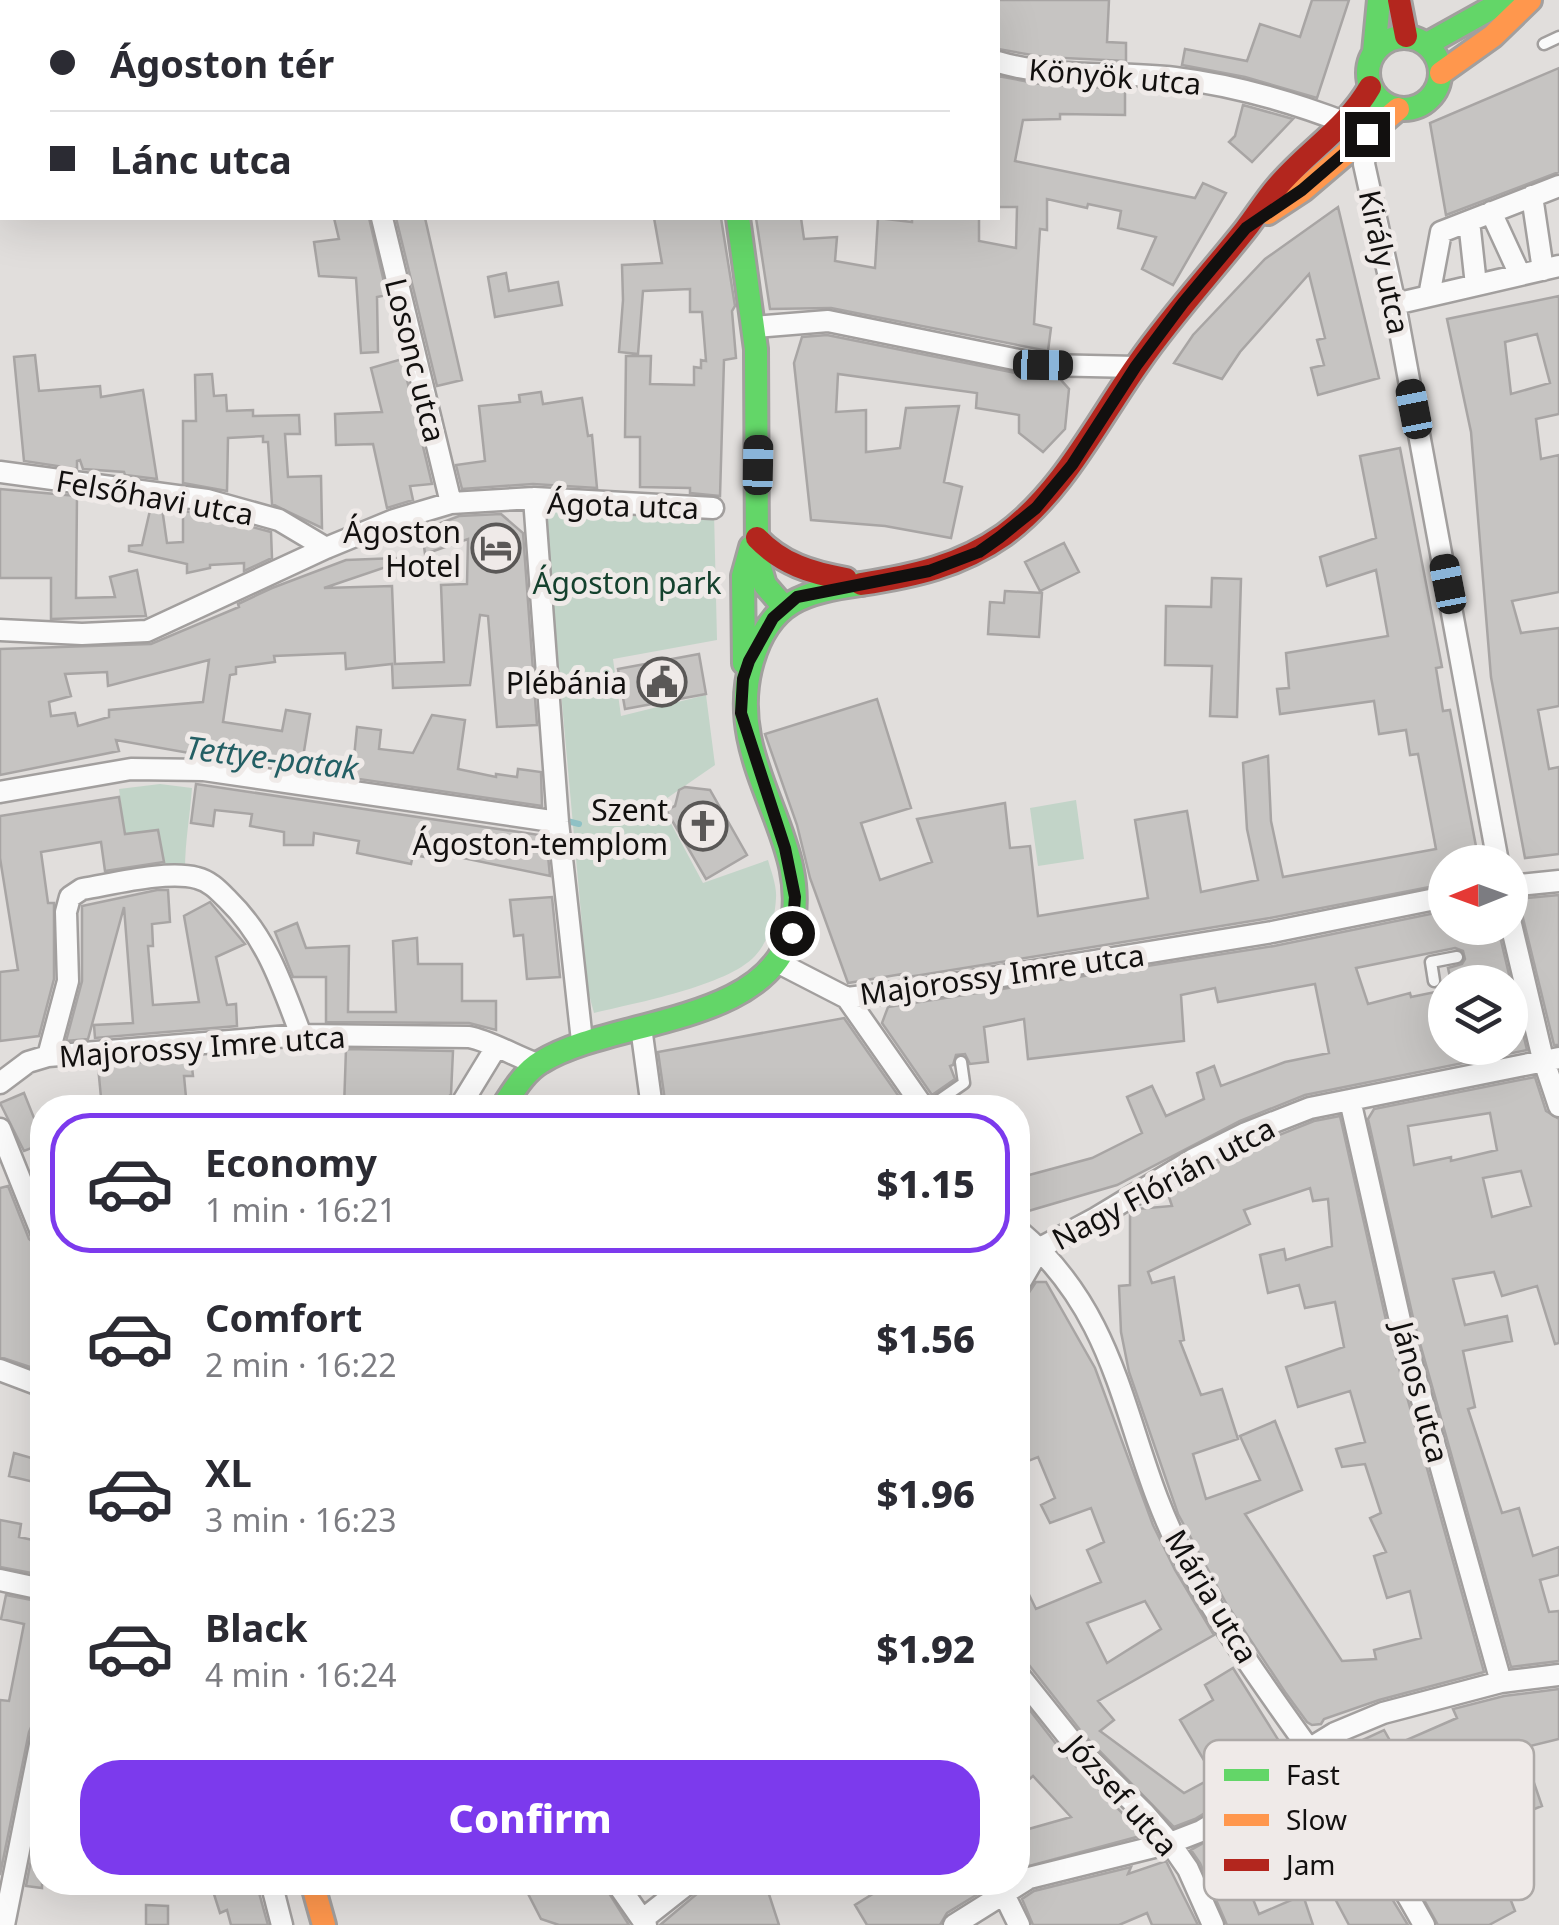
<!DOCTYPE html>
<meta charset="utf-8">
<style>
body{margin:0;font-family:"Noto Sans",sans-serif;background:#f7f7f7;color:#2b2b33;height:100vh;display:flex;flex-direction:column;font-size:38px;white-space:nowrap}
*{box-sizing:border-box;margin:0}
p{font-size:32px;color:#7c7c81}
.icon{flex:none;width:55px;height:55px;fill:none;stroke:currentColor;stroke-width:2;stroke-linecap:round;stroke-linejoin:round}
.map{position:relative;flex:1;overflow:hidden}
.drawer{position:absolute;left:30px;top:1095px;width:1000px;height:800px;display:flex;flex-direction:column;background:#fff;border-radius:40px;box-shadow:0 10px 40px #0002}
.drawer>*{flex:none}
.top-card{position:absolute;left:0px;top:0px;width:1000px;height:220px;box-shadow:0 10px 40px #0002;display:grid;align-content:center;height:220px;padding:0 50px;background:#fff}
.needle{width:65px;rotate:269deg}
.controls{position:absolute;left:1428px;top:845px;display:grid;gap:20px}
.controls a{display:grid;place-items:center;width:100px;height:100px;border-radius:50%;background:#fff;box-shadow:0 10px 40px #0002;font-size:50px}
.end{position:absolute;width:45px;height:45px;margin:-22px;border:12px solid #12100f;background:#fff;box-shadow:0 0 0 5px #fff}
.from{border-radius:50%}
.car{position:absolute;width:30px;height:60px;margin:-30px -15px;border-radius:12px;box-shadow:0 0 8px 2px #0007;background:linear-gradient(#222 24%,#8ab4d8 0 40%,#222 0 76%,#8ab4d8 0 86%,#222 0)}
.top-card b{display:flex;align-items:center;gap:35px;height:95px;font-size:38px}
.top-card b+b{border-top:2px solid #e1e1e2}
.top-card i{width:25px;height:25px;background:#2b2b33}
ul{padding:18px 0 0;list-style:none}
li{display:flex;align-items:center;gap:30px;height:140px;margin:0 20px 15px;padding:0 30px;border:5px solid transparent;border-radius:40px}
li div{flex:1}
li b{display:block;font-size:38px}
li em{font-style:normal;font-weight:800}
li.on{border-color:#7c3aed}
li>.icon{width:90px;height:90px;stroke-width:1.5}
.action{display:flex;gap:20px;margin-top:auto;padding:20px 50px}
.action a{flex:1;height:115px;border-radius:40px;background:#7c3aed;color:#fff;font-size:40px;font-weight:800;line-height:115px;text-align:center}
.map>svg:first-child{display:block}
.green{fill:#c2d4c8}
.lines{fill:none;stroke-linecap:round;stroke-linejoin:round}
.stream{stroke:#8fc1c5;stroke-width:6}
.building{fill:#c6c4c2;stroke:#a8a5a4;stroke-width:2.5;fill-rule:evenodd}
.lane-casing{stroke:#a29f9e;stroke-width:15}
.street-casing{stroke:#a29f9e;stroke-width:25}
.fast-casing{stroke:#a29f9e;stroke-width:28}
.slow-casing{stroke:#a29f9e;stroke-width:28}
.jam-casing{stroke:#a29f9e;stroke-width:28}
.lane{stroke:#fafafa;stroke-width:10}
.street{stroke:#fafafa;stroke-width:20}
.fast{stroke:#63d668;stroke-width:22}
.slow{stroke:#ff974d;stroke-width:22}
.jam{stroke:#b3261e;stroke-width:22}
.route{stroke:#12100f;stroke-width:12}
.labels{text-anchor:middle;dominant-baseline:central;stroke-width:10;stroke-linejoin:round;paint-order:stroke}
.street-label{font-size:30px;fill:#12100f;stroke:#efeae8}
.poi-label{font-size:30px;fill:#12100f;stroke:#efeae8;text-anchor:end}
.park-label{font-size:30px;fill:#14412d;stroke:#efeae8}
.water-label{font-size:32px;font-style:italic;fill:#235f64;stroke:#efeae8}
.key{fill:#efeae8;stroke:#ada9a7;stroke-width:2.5}
.key-label{font-size:28px;fill:#12100f}
</style>
<div class="map">
<svg width="1559" height="1925" viewBox="0 0 1559 1925">
<rect width="100%" height="100%" fill="#e1dedc"/>
<!-- green -->
<path class="green" d="M544,504l170,8 3,128 -104,19 8,57 85,-21 9,70 -55,38 43,80 65,-23c3,11 9,26 8,38 -1,20 -7,43 -21,58 -28,30 -120,47 -161,57l-6,-22z
M160,784l32,4c-2,28 -7,53 -7,81l-21,-1 -6,-38 -33,4 -6,-45z
M1076,800l8,59 -46,7 -8,-58z"/>
<g class="lines">
<!-- stream -->
<path class="stream" d="M563,820l16,4"/>
</g>
<!-- building -->
<path class="building" d="M998,0h111l-2,42 19,1v18l-83,-4 -45,-8z
M1312,0h37l-32,98 -72,-21 -63,-12 3,-16 62,12 13,-37 40,13z
M1559,68v104l-113,43 -16,-92z
M998,76l42,8 85,5v26l-65,-1v5l-37,1 -8,41 180,37 8,-15 23,10 -53,92 -31,-16 14,-32 -38,-9 3,-17 -33,-7 -1,4 -40,-9v31l-7,-1 -6,95 17,4 -3,23 -217,-43 -61,1 -14,-91h45l3,21 33,-2 -2,24 40,7 3,-50 34,4v-4h67v23l37,7 1,-41h-19z
M1243,105l50,14 -41,43 -23,-20 6,-6z
M1338,207l41,171 -61,17 -7,-27 13,-3 -7,-25 8,-2 -16,-64 -69,78 -18,27 -48,-16 19,-28 72,-76z
M334,218h35l18,77 -10,2 1,55 -17,1 -5,-75 -37,-2 -5,-34 25,-3z
M396,218h29l37,162 -25,6z
M654,218h67l14,88 -3,5 4,47 -12,2 -4,136 -30,-3v-5l-50,-1v-50h-15l1,-81h25l-1,28 44,1v-18l7,1v-8l5,1 -4,-49h-12v-23l-47,2 -5,63 -19,-2 4,-52 -1,-35 40,-2z
M506,273l3,18 49,-9 4,23 -67,12 -7,-40z
M1559,296v118l-23,5 5,40 18,-4v137l-47,9 9,32 38,-5v78l-21,4 11,59 10,-2v87l-34,4 -34,-181 -20,-245 -24,-113zM1537,334l13,49 -39,11 -6,-52z
M827,335l213,43 20,1 9,10 -4,40 -22,23 -24,-19v-18l-43,-7 1,-15 -139,-19 -2,38 30,-2v42l34,-4 6,-40 53,-2 -15,76 18,5 -11,51 -66,-12 -74,-6 -17,-157 8,-26z
M35,355l4,36 61,-5 1,11 42,-7 14,89 -32,-4 -1,-3 -41,-3 -3,-9 -3,1v8l-53,-8 -10,-104z
M402,359l30,125 -22,2 3,14 -26,8 -14,-64 -37,1 -1,-31 47,-2 -11,-44z
M212,374l2,22 12,-1 1,16 26,-1v6l46,-1 1,19h-15l3,43 33,-1 1,52 -50,-24 -4,-62h-5v-6l-35,2 -1,53 -44,-8v-62h13l-1,-46z
M541,392l2,12 39,-6 6,38 4,-1 5,53 -64,-4 -71,5 -6,-24 29,-4 -6,-55 41,-4 -1,-7z
M1400,448l42,219 -6,1 7,43 7,-1 29,152h-34v22l-175,34 -349,57 -20,3 1,-4 -54,9 -38,-105 -13,-53 -32,-91 112,-35 34,109 -50,15 19,57 52,-18 -15,-43 88,-16 5,45 20,-2 8,70 110,-18 -13,-78 52,-9 14,81 57,-12 -11,-51 -4,-66 25,-7 3,65 12,56 153,-28 -18,-95 -8,1 -4,-25 -27,4 -5,-33 -94,13 -3,-25 12,-1 -3,-35 102,-17 -12,-66 -49,16 -7,-29 56,-19 -16,-82z
M0,489l77,7 -1,102 39,-1 -5,-20 27,-7 9,46 -95,3v-41h-51z
M151,506l11,2 5,35 16,-1v-31l21,3 67,18 1,26 -28,13v-8l-34,2v3l-23,5v-9l-58,-13v-5l13,-1z
M501,514l22,19 14,192 -40,2 -9,-111 -8,-1 -10,70 -77,3 -1,-24 -46,5 -1,-16 -71,3 1,6 -39,5v7l-6,1 -7,47 59,9 4,-21 24,4 -9,56 -106,-14v-2l-79,-14 3,11 -119,24v-126l151,-5 88,-37 -1,-3 34,-16 74,-28 51,-2 1,5 -74,25 68,-2 3,78 49,-2 -3,-77 26,-1 1,-45 -43,15 -3,-24 37,-14zM209,660l-6,42 -94,8v7l-31,9 -3,-13 -24,3 -2,-14 22,-6 -6,-22 42,-2 1,14z
M1064,543l15,29 -39,19 -15,-29z
M1212,578l29,1 -4,138 -27,-1 2,-50 -47,-1 1,-59 45,1z
M1005,591l37,2 -3,44 -51,-3 2,-32 14,1z
M699,654l7,40 -81,15 -7,-40z
M432,715l33,5 -7,49 38,8v-3l21,3 1,-8 23,3 1,34 -190,-28 5,-51 24,3 -2,19 34,4z
M196,784l350,52 4,40 -111,-23 -2,6 -24,-4 -2,9 -54,-11 2,-12 -45,-8 -1,12h-29v-13l-34,-6 2,-12 -37,-4 -2,16 -22,-3z
M685,787l25,3 37,65 -41,24 -40,-69 9,-4 4,-16z
M119,797l6,37 33,-4 6,32 -59,9 -4,-29 -60,10 7,51h6v76l-15,57 -39,5v-69l18,-2 -18,-112v-42z
M157,890h11l2,32 -18,2 1,22h-5l5,59 46,-3 -15,-86 26,-14 35,42 -29,13 11,48 9,-1 1,22 -142,12 -1,-13 39,-2 -9,-116 -36,132 -22,2 16,-60v-75z
M1559,895v150h-5l-33,-135 6,-12z
M552,897l8,80 -33,2 -4,-44 -9,1 -4,-36z
M1445,911v17h53l29,122 -222,45 -65,26 -123,64 -99,29v-36l74,-20 50,-25 -15,-36 25,-11 14,30 38,-17 -7,-26 17,-7 7,20 64,-24 44,-9 -14,-69 -97,18 -3,-14 -34,7 3,46 -156,18 -4,-40 -40,8 4,35 -18,2 -5,-10 -9,1 -3,10 -3,1 5,13 -23,16 -50,-72 6,-16 386,-61zM1455,948l8,3 2,8 -3,5 -14,4 3,14h59v66h-65v-58l-34,7 -1,-4 -42,11 -12,-36z
M297,923l9,25 43,-2 -1,66h48l-3,-71 24,-3 1,26h44v37h34v29l-27,-7 -143,-1v-45h-33l-18,-45z
M844,1018l63,90h-241l-8,-56z
M346,1049l107,2 -2,43 -12,14h-95z
M191,1058l2,18h-9l3,32h-85l-4,-42z
M1535,1077l11,34 13,8v224l-4,1 -18,-58 -35,10 -8,-24 -41,7 12,46 42,-9 5,25 -49,10 12,56 -7,2 34,104 17,-5 14,48 26,-9v28l-19,5 9,32 10,-1v50l-48,6 -97,-345 -46,-203 6,-10zM1490,1113l7,37 -46,11v-4l-37,8 -6,-39zM1521,1171l10,35 -39,11 -9,-39z
M24,1093l12,30 6,-2v23l-18,7 -24,-48z
M1340,1116l48,213 96,343 -105,28 -55,19 -3,5 -9,1 -5,-3 -22,-30 -59,-89 -48,-89 -49,-142 -8,-40 -2,-46 11,-1v-72l7,-4 35,-3 -5,-15 32,-19 53,-26 62,-25zM1310,1188l3,13 15,-2 4,47 -46,14 -2,-11 -24,6 8,38 31,-8 6,23 30,-6 9,45 -58,20 12,40 52,-16 15,51 -29,7 6,18 23,-3 16,49 -11,5 16,34 -12,4 13,42 23,-7 11,47 -47,12 2,9 -34,2 -97,-147 57,-24 -27,-69 -35,15 20,44 -54,19 -13,-45 45,-15 -16,-50 -21,6 -21,-54 4,-1 -10,-63 -22,6 -4,-11 102,-48 -6,-14z
M8,1186l21,53 10,8 3,10v114l-42,-14v-169z
M1036,1282h10l49,86 58,157 22,45 39,65 -116,66 16,19 -14,11 84,62 30,-16 -34,-57 33,-20 -8,-15 28,-17 51,81 -6,13 -32,26 -51,31 -21,8 -90,-92 -55,-70 -11,-5v-88l18,37 65,-27 -14,-32 17,-8 -13,-34 -41,15 -9,-18 14,-7 -17,-41 -20,8v-165l8,-3zM1145,1601l16,28 -54,34 -20,-40z
M14,1453l28,8v23l-33,-8z
M0,1520l21,4 -2,13 23,5v33l-42,-8z
M6,1595l36,7v70l-6,31h6v19l-10,3 -3,7 -29,143v-175l9,1 15,-77 -23,-5z
M1559,1689v50l-37,9 20,58 -38,15 -30,-66 -37,15 54,109 10,-4 14,36 -26,14h-51l-30,-54 -78,-116 54,-25 9,16 64,-28 -4,-9 51,-13z
M1018,1695l45,58 81,82 -126,34v-37l53,-15 -38,-41 -15,13z
M1311,1775l45,65 52,85h-59l-56,-105 -13,6 20,61 -8,4 -24,-43 -28,19 19,47 44,-19 10,30h-86l-27,-62 -9,-13 70,-39z
M42,1803v85l-16,-2z
M1166,1861l32,64h-46l-5,-12 -28,12h-86l-11,-26 12,-8 97,-24 -3,7z
M229,1882h27l12,43h-37l-4,-15 -7,3 -8,-25z
M522,1882h37l4,8 13,-8h26l27,43h-70l-18,-6z
M703,1882h62l14,43h-119l38,-32z
M892,1882h91l3,7 -39,24 -7,12h-73l-12,-20z
M146,1905l22,1v19h-22z"/>
<g class="lines">
<!-- lane casing -->
<g class="lane-casing">
<path id="lane" d="M1544,44l15,-7
M1434,981l-3,-19 26,-5
M928,1108l36,-25 -3,-21"/>
</g>
<!-- street casing -->
<g class="street-casing">
<path id="street" d="M329,0l1,2
M960,2l1,-2
M998,62c57,17 118,9 177,16 58,7 120,25 174,46
M1367,134l-3,30 31,140 103,558
M1532,196l11,74
M1491,212l29,63
M382,218l69,285
M1469,221l7,64
M1429,296l12,-64 118,-46
M1395,304l164,-38
M754,327l74,-6 215,44 93,2
M0,472l207,28 72,20 47,28
M534,498l24,324 24,219
M0,630l82,4 65,-3 179,-83 68,-28 57,-17 83,-5 179,10
M0,792l131,-23 73,1 354,52
M1510,886l49,-5
M1510,920l32,135 17,51
M779,963l68,35 76,-9 349,-57 173,-35
M847,998l77,110
M641,1027l11,81
M48,1056l20,-75 -2,-69 4,-15 12,-8c31,-5 85,-19 115,-11 13,3 22,13 31,22 39,38 54,85 73,135
M0,1083l28,-21 20,-6 253,-21 168,2c21,4 46,19 68,27
M1350,1100l51,225 100,357
M459,1108l36,-59
M0,1129l42,105
M1018,1230c112,94 104,217 169,333 69,127 168,235 237,362
M1031,1246l9,2 56,-30 96,-58 54,-27 64,-25 249,-50
M1018,1286l22,-38
M0,1370l42,16
M0,1580l42,9
M1018,1674l56,70 70,69 26,30 18,26 25,56
M271,1882l11,43
M616,1882l30,43
M999,1884l20,41
M643,1919l47,-37
M4,1925l38,-190
M954,1925l75,-47 141,-35 31,-12 53,-32 42,-33 13,-17 26,-16 48,-20 118,-31 58,-7"/>
</g>
<!-- fast casing -->
<g class="fast-casing">
<path id="fast" d="M1368 73a36 36 0 1 1 72 0a36 36 0 1 1-72 0Z
M1427,44l79,-44
M1374,52l5,-52
M738,218l18,131 1,208 8,28 19,22
M744,663l-1,-87 8,-29
M502,1108c11,-16 22,-36 39,-46 69,-43 223,-37 249,-128 27,-94 -69,-168 -38,-273 18,-61 53,-69 109,-77"/>
</g>
<!-- slow casing -->
<g class="slow-casing">
<path id="slow" d="M664,0l1,2
M1441,73l52,-37 37,-36
M1268,213l35,-23 95,-81
M312,1882l12,43"/>
</g>
<!-- jam casing -->
<g class="jam-casing">
<path id="jam" d="M1399,0l7,36
M757,538c25,26 54,35 89,41
M861,584c52,-8 99,-18 143,-49 60,-44 93,-114 136,-174 32,-46 70,-87 105,-131 11,-14 20,-29 32,-43 30,-36 69,-58 93,-100"/>
</g>
<!-- lane -->
<use href="#lane" class="lane"/>
<!-- street -->
<use href="#street" class="street"/>
<!-- fast -->
<use href="#fast" class="fast"/>
<!-- slow -->
<use href="#slow" class="slow"/>
<!-- jam -->
<use href="#jam" class="jam"/>
</g>
<g class="lines">
<!-- route -->
<path class="route" d="M792,933l3,-36 -10,-49 -44,-135 2,-34 6,-18 24,-43 24,-21 132,-26 50,-19 21,-15 36,-29 36,-43 64,-99 47,-63 63,-75 56,-38 65,-56"/>
</g>
<!-- icons -->
<defs>
<g id="hotel-ring" transform="scale(2.5)"><circle r="9.5" fill="#efeae8" stroke="#5a5857" stroke-width="1.5"/><path d="M-6-4.5h1.5V1H6V5H4.5V3h-9V5H-6ZM-4 0a1.8 1.8 0 1 1 3.6 0ZM.5 0V-2.5h3Q6-2.5 6 0Z" fill="#5a5857"/></g>
<g id="civic-ring" transform="scale(2.5)"><circle r="9.5" fill="#efeae8" stroke="#5a5857" stroke-width="1.5"/><path d="M-.6-6.5H3V-4.5H.6V-3L4-1V1h2V6H-6V1h2V-1L-.6-3ZM-1.2 2.5V6h2.4V2.5Z" fill="#5a5857"/></g>
<g id="church-ring" transform="scale(2.5)"><circle r="9.5" fill="#efeae8" stroke="#5a5857" stroke-width="1.5"/><path d="M-1.2-6h2.4v3.5h3.3v2.4h-3.3V6h-2.4V-.1h-3.3v-2.4h3.3Z" fill="#5a5857"/></g>
</defs>
<g fill-rule="evenodd">
<use href="#hotel-ring" x="496" y="548"/>
<use href="#civic-ring" x="662" y="682"/>
<use href="#church-ring" x="703" y="826"/>
</g>
<g class="labels">
<!-- street labels -->
<g class="street-label">
<text transform="translate(1115 76) rotate(5)">Könyök utca</text>
<text transform="translate(1385 262) rotate(78)">Király utca</text>
<text transform="translate(416 360) rotate(76)">Losonc utca</text>
<text transform="translate(155 497) rotate(10)">Felsőhavi utca</text>
<text transform="translate(623 505) rotate(2)">Ágota utca</text>
<text transform="translate(1002 974) rotate(-8)">Majorossy Imre utca</text>
<text transform="translate(202 1046) rotate(-4)">Majorossy Imre utca</text>
<text transform="translate(1163 1183) rotate(-28)">Nagy Flórián utca</text>
<text transform="translate(1421 1392) rotate(75)">János utca</text>
<text transform="translate(1212 1596) rotate(59)">Mária utca</text>
<text transform="translate(1122 1795) rotate(48)">József utca</text>
</g>
<!-- poi labels -->
<g class="poi-label">
<text x="461" y="531">Ágoston<tspan x="461" dy="34">Hotel</tspan></text>
<text x="627" y="682">Plébánia</text>
<text x="668" y="809">Szent<tspan x="668" dy="34">Ágoston-templom</tspan></text>
</g>
<!-- park labels -->
<g class="park-label">
<text x="627" y="582">Ágoston park</text>
</g>
<!-- water labels -->
<g class="water-label">
<text transform="translate(272 757) rotate(7)">Tettye-patak</text>
</g>
</g>
<!-- legend -->
<rect x="1204" y="1740" width="330" height="160" rx="15" class="key"/>
<rect x="1224" y="1769" width="45" height="12" fill="#63d668"/>
<rect x="1224" y="1814" width="45" height="12" fill="#ff974d"/>
<rect x="1224" y="1859" width="45" height="12" fill="#b3261e"/>
<g class="key-label">
<text x="1286" y="1785">Fast</text>
<text x="1286" y="1830">Slow</text>
<text x="1286" y="1875">Jam</text>
</g>
</svg>
<div class="controls">
<a><svg class="needle" viewBox="-14 -14 28 28"><path d="M0-13l5 13h-10z" fill="#e53935"/><path d="M0 13l5-13h-10z" fill="#7c7c81"/></svg></a>
<a><svg class="icon" aria-label="layers" viewBox="0 0 24 24"><path d="M12 4l9 5-9 5-9-5zM3 14l9 5 9-5"/></svg></a>
</div>
<i class="end from" style="left:792px;top:933px"></i>
<i class="end" style="left:1367px;top:134px"></i>
<i class="car" style="left:1043px;top:365px;rotate:91deg"></i>
<i class="car" style="left:1414px;top:409px;rotate:349deg"></i>
<i class="car" style="left:758px;top:465px;rotate:1deg"></i>
<i class="car" style="left:1448px;top:584px;rotate:349deg"></i>
<div class="top-card">
<b><i class="from"></i>Ágoston tér</b>
<b><i></i>Lánc utca</b>
</div>
<section class="drawer">
<ul>
<li class="on"><svg class="icon" aria-label="car" viewBox="0 0 24 24"><path d="M5 17H2v-5l4-1 3-4h7l3 4 3 1v5h-3M9 17h6M6 11h13"/><circle cx="7" cy="17" r="2"/><circle cx="17" cy="17" r="2"/></svg><div><b>Economy</b><p>1 min · 16:21</p></div><em>$1.15</em></li>
<li><svg class="icon" aria-label="car" viewBox="0 0 24 24"><path d="M5 17H2v-5l4-1 3-4h7l3 4 3 1v5h-3M9 17h6M6 11h13"/><circle cx="7" cy="17" r="2"/><circle cx="17" cy="17" r="2"/></svg><div><b>Comfort</b><p>2 min · 16:22</p></div><em>$1.56</em></li>
<li><svg class="icon" aria-label="car" viewBox="0 0 24 24"><path d="M5 17H2v-5l4-1 3-4h7l3 4 3 1v5h-3M9 17h6M6 11h13"/><circle cx="7" cy="17" r="2"/><circle cx="17" cy="17" r="2"/></svg><div><b>XL</b><p>3 min · 16:23</p></div><em>$1.96</em></li>
<li><svg class="icon" aria-label="car" viewBox="0 0 24 24"><path d="M5 17H2v-5l4-1 3-4h7l3 4 3 1v5h-3M9 17h6M6 11h13"/><circle cx="7" cy="17" r="2"/><circle cx="17" cy="17" r="2"/></svg><div><b>Black</b><p>4 min · 16:24</p></div><em>$1.92</em></li>
</ul>
<div class="action"><a>Confirm</a></div>
</section>
</div>
